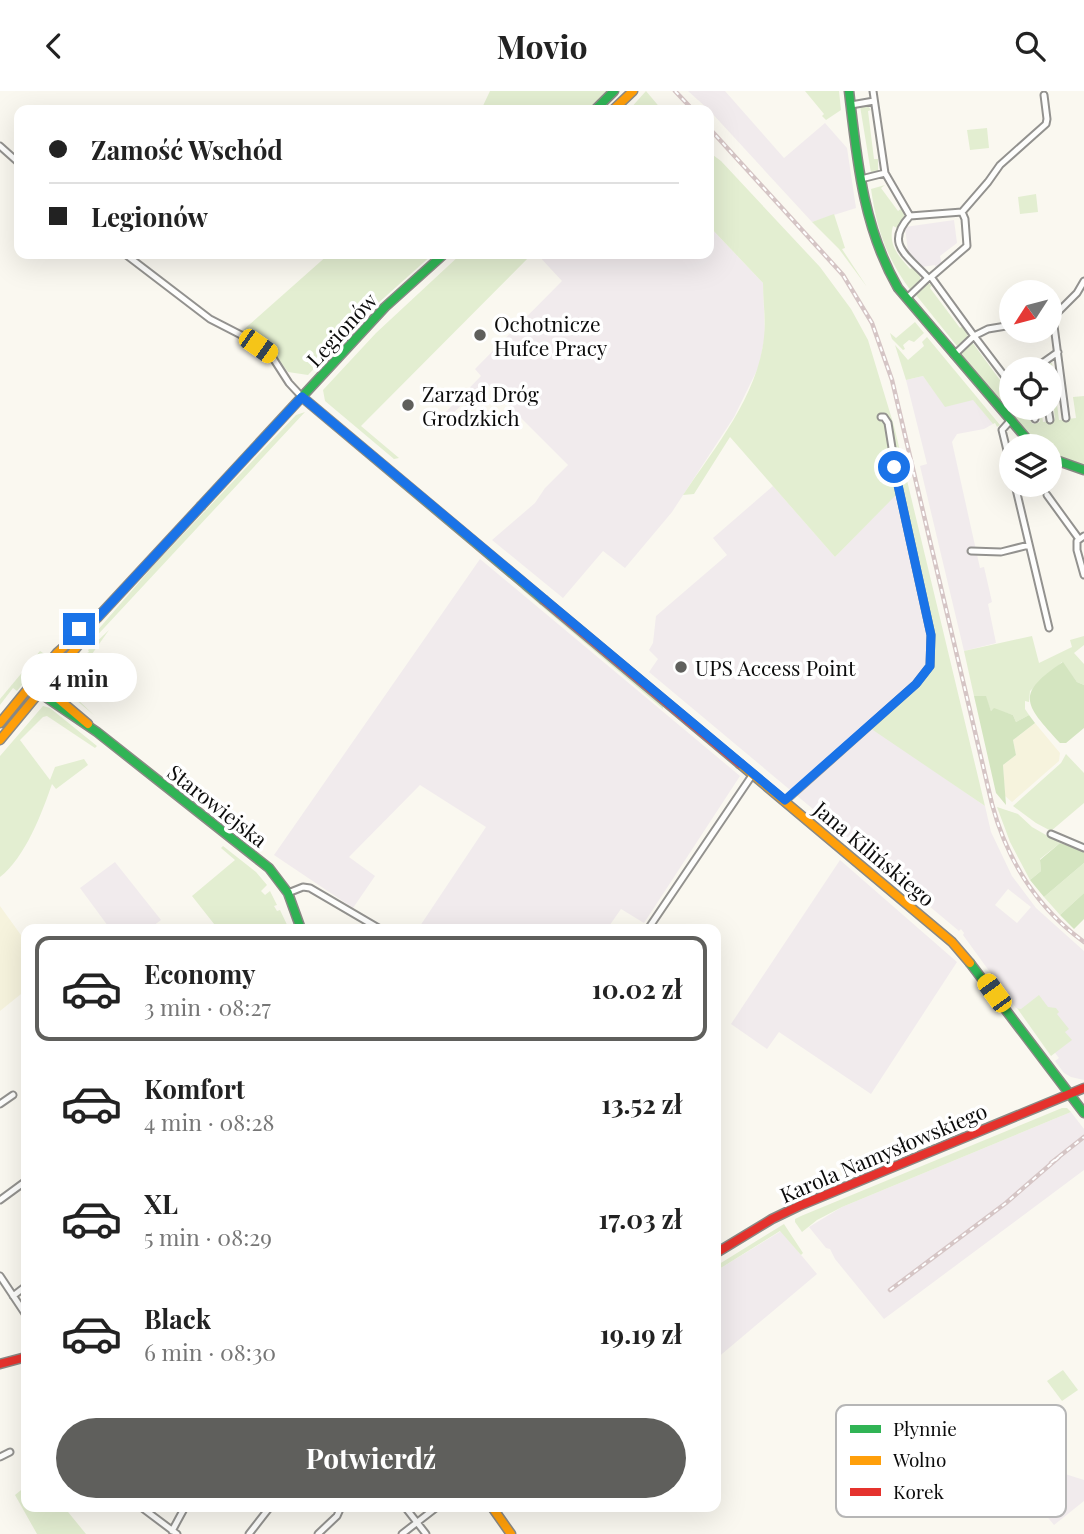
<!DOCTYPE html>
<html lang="pl">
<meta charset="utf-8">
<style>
body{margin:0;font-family:"Playfair Display",serif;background:#f2f2f2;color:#222;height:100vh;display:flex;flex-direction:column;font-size:26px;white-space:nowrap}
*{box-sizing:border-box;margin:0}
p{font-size:23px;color:#767676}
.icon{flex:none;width:38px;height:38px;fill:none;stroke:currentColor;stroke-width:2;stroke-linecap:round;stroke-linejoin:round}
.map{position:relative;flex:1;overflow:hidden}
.details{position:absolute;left:21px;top:833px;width:700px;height:588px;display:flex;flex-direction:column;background:#fff;border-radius:14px;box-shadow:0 7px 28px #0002}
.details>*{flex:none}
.guide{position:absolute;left:14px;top:14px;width:700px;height:154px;border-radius:14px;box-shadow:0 7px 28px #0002;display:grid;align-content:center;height:154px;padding:0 35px;background:#fff}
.needle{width:46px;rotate:234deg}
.buttons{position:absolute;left:999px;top:189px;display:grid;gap:14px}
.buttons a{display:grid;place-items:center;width:63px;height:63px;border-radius:50%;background:#fff;box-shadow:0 7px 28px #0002;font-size:35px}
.end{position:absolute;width:32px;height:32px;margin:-16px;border:9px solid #1a73e8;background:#fff;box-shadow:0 0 0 4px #fff}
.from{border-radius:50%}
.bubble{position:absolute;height:49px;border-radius:24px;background:#fff;box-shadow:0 7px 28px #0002;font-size:23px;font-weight:700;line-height:49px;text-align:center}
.car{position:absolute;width:21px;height:42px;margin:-21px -10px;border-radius:9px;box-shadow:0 0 5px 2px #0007;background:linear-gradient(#f5c518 24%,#345 0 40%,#f5c518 0 76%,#345 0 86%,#f5c518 0)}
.guide b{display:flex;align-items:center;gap:24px;height:66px;font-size:26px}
.guide b+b{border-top:2px solid #e0e0e0}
.guide i{width:18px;height:18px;background:#222}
ul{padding:12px 0 0;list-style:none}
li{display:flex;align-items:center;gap:21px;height:105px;margin:0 14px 10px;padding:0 21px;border:4px solid transparent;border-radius:14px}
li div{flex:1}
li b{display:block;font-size:26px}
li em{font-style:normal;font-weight:700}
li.current{border-color:#5f5f5c}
li>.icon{width:63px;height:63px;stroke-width:1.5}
.button{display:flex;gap:14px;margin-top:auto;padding:14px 35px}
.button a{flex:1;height:80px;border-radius:42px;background:#5f5f5c;color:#fff;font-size:28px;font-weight:700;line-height:80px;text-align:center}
header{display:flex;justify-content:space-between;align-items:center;height:91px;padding:0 35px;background:#fff;font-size:32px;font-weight:700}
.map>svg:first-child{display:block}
.industrial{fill:#f1ebed;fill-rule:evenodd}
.farmland{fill:#f6f3dd}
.green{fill:#e3eed1}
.forest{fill:#d4e5c0}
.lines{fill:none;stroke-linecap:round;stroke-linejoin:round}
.street-casing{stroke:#93928f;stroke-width:9}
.fast-casing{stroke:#8a8985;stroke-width:11}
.slow-casing{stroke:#8a8985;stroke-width:11}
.jam-casing{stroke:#8a8985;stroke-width:11}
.street{stroke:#fefefd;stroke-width:5}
.fast{stroke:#30b455;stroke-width:8}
.slow{stroke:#ff9f0a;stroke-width:8}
.jam{stroke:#e5322d;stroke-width:8}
.rail-casing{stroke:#d5c5c5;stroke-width:4.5}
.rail{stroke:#fff;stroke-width:2;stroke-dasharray:5;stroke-linecap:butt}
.route{stroke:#1a73e8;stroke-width:9}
.poi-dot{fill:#5f5f5c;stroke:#fff;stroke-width:2.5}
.labels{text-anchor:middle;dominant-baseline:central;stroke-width:7;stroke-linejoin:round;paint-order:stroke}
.poi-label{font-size:21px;fill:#0c0c0c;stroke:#fff;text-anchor:start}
.street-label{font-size:21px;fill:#0c0c0c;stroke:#fff}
.key{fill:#fff;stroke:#b6b6b6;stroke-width:2}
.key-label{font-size:19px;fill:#0c0c0c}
</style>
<header><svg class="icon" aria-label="back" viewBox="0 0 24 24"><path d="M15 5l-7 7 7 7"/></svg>Movio<svg class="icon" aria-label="search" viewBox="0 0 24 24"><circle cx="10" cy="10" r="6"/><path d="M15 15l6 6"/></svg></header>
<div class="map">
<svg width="1084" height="1443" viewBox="0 0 1084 1443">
<rect width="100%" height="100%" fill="#faf8f0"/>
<!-- industrial -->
<path class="industrial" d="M688,0h37l59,67 41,-35 22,25 9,60 -44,14 -103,-112z
M954,129l3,23 -17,13 2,8 -6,5 -1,-4 -13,2 -14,-15 -3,-25z
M709,135l54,57 2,53 -6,30 -25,51 -62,95 -47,56 -22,-17 -40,47 -71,-58 43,-37 10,-15 23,-23 -83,-83 -44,43 -4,-4 44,-45 -6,-7 87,-88 -25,-27h172z
M923,285l22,30 28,-7 20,25 -9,5 -27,5 -5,8 28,126 4,-1 8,35 -4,2 8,39 -32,8 -44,-185 7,-2 -21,-84z
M773,395l62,71 60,-62 26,106 8,53 -5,18 -58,52 119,82 6,26 21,44 24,32 48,43v129l-13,-3 -7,-4 -9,-12 4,-3 -38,-49 -5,-1 -53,-73 1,-2 -3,-4 -2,2 -310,-259 9,-13 -9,-9 4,-7 3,-27 71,-61 -14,-17zM1008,798l23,18 -14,16 -22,-18z
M480,468l260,217 -96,147 -23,-14 -14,20h-189l68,-102 -66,-42 -71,72 26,19 -22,32 -79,-53z
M840,769l117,102 -86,132 -92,-62 -12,17 -36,-25z
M115,771l46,58 -12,9h-44l3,-3 -28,-38z
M1071,1021l13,17v41l-200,149 -49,-60 -5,-10 -4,-1 -17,-21 33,-20z
M781,1140l36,43 -101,85v-88z
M1062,1382l22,7v21l-30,24 -24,-29z"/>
<!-- farmland -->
<path class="farmland" d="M1035,632l25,30 -1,8 -47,41 -7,-6 -2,-31 13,-10 -3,-15z
M0,815l26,36v48l-26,21z"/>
<!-- green -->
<path class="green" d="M490,0h118l-18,19h-109z
M646,0l16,19h-33z
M805,0h34l2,19 -15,10 -4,-4 2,-2z
M867,14l4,5 -3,1 6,48h4v12l-7,2 -11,-67z
M987,37l2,20 -19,2 -3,-20z
M709,61l12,9 99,106 31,42 17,31 26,86 91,380 -115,-78c17,-15 53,-40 62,-60 11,-27 -23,-141 -31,-174l-6,2 -60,61 -105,-120 -36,57 -11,1c32,-48 75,-99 81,-158 2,-17 -1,-36 -1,-54l-54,-57z
M885,94l-4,3 17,23 4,-3 3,7 -8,13 -4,-2c-5,19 5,29 17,43l4,-2 6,9v6l-9,9c-25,-34 -34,-61 -40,-102z
M1036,103l2,18 -18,2 -2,-17z
M834,123l11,34 -3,1 25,38 -28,-38 -27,-27z
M329,163h104l-66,59 -59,62 -20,-3 -13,-17 -34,-23z
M461,163h71l-171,172 38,32 -5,1 -69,-58 -2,-11 53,-57z
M927,192l5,2 -2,3 30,40 3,-2 6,12 -12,8 -41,-51z
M915,231l9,11 -10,9 -5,-2 -6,5 2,4 -2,1 -11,-11 -2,-6 6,5z
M927,246l73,88 -3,2 -2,-4 -2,1 -20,-24 -28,7 -22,-31 -17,4 -11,-35 13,15 16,-14 -2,-4z
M972,251l39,53 1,13h9l12,16 7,-2 -2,-14h3l2,14 12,-2 -5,-51 -5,-1 3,-5h4l7,57 17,-2 -3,-21 11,-1v70l-32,-11 -2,-1v-8h-11l-11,-10 -69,-82z
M305,321l-214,230 5,-10 58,-67 142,-150z
M520,497l6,2 137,114v5z
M109,539l-34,48 2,21 18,17 -33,-28 -1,-4 24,-30 4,-2 -1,-2z
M1032,545l7,27 33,-16 -2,-7 14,-4v9l-10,8 10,11v21l-7,-3 -15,-20 -32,29 -1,11 -4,-1v8l4,6 -13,7 -3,-7 -19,-6 -3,2 -6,-15h-11l-10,-45z
M40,560l6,4 -29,36 -4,-3 -13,17v-6z
M43,615l7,2 47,38 -2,2 -48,-32 -4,1 -23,23 30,40 5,-13 29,-8 4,6 -32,24 -4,-5c-10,29 -27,74 -52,93v-121z
M1066,663l18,19v30l-33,28 -15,-8 -23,-17 48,-43z
M997,716l21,7 14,13 28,16 -20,16 1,12 -11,9 -20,-38z
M223,755l33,26 11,13 -6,6 4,4 5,-4 7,14 -3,1 3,5 3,-1 9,19h-71l-26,-33 43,-36 -14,-12z
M1084,772v30l-24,22 -16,-18z
M1039,904l9,12 8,1 3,4 -2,2 12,15 -4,3 7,8 -21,16 -34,-48 4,1z
M1062,1017h5l4,4 -229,95 -25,13 -15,12 -7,-10v-3l6,-3z
M784,1133l19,29 -2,2 -21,-24 -64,40v-5z
M1063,1279l15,20 -16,11 -15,-20z
M26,1395v21h38l22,27h-49l-22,-39z"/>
<!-- forest -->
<path class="forest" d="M1063,571l14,20 7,3v43l-18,15h-6c-34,-38 -47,-48 3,-81z
M974,605h12l5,15 3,-3 19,7 3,7 13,-7 6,8 -22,17 3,15 -13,10 3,40 -10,-12z
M1060,752l24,8v12l-40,34 -14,-17 11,-9 -1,-11z
M1084,802v26l-10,10 -14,-14z"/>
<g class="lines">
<!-- street casing -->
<g class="street-casing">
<path id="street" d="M873,0l12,82 25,43
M851,14l23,-4
M0,55l19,17
M861,88l24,-6
M962,121l3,7 2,27 -36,31 43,59 14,-7 24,-4
M125,163l85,65 35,18 26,18 18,28 13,14
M931,186l-3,1c-21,-23 -44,-34 -18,-62l52,-4 26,-30 12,-17 46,-41 1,-5 -3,-24
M907,207l21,-20
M1053,227l13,100
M1050,229l27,-27 7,-12
M954,264l20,-19 38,50
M1034,278l24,-17
M1028,317l7,11
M1048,317l2,12
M1010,330l-8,9 10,41
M1015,394l34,143
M1047,404l32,44
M1084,445l-7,5v9l7,25
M971,460l30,1 28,-7
M785,710l131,-117 14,-18 1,-31 -33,-150 -10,-62 -4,-6h-3
M1051,743l33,14
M288,802l15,-6 7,1 70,41
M648,838l105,-155
M0,1013l13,-9
M0,1109l26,-19
M0,1185l26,39
M13,1205l13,-10
M0,1366l10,-5
M141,1416l36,27
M405,1416l21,27
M172,1440l13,-24
M249,1443l21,-27
M318,1443l19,-18 4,-9
M402,1443l35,-27"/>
</g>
<!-- fast casing -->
<g class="fast-casing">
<path id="fast" d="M849,0c8,69 14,136 49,197l135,158
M595,19l19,-19
M302,306l242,203
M1050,367l34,12
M201,415l184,-199 59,-53
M32,589l15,18 50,34 172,136 19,25 13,36
M970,872l114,150"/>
</g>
<!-- slow casing -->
<g class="slow-casing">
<path id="slow" d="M613,19l20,-19
M42,594l46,39
M0,632l57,-70 41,-36 103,-111
M0,649l86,-104 8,-14
M740,673l212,178 18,21
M492,1416l19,27"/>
</g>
<!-- jam casing -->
<g class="jam-casing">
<path id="jam" d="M544,509l196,164
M716,1162l56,-34 27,-13 285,-118
M0,1273l26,-7"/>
</g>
<!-- street -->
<use href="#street" class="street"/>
<!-- fast -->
<use href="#fast" class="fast"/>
<!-- slow -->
<use href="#slow" class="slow"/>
<!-- jam -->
<use href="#jam" class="jam"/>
<!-- rail casing -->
<g class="rail-casing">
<path id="rail" d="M675,0l18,19
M709,37l134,147 29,48 20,57 100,424c15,56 44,103 92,138
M1051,1072l33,-26
M890,1199l116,-87 53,-46"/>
</g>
<!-- rail -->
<use href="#rail" class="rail"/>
</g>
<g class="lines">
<!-- route -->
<path class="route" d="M79,538l19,-12 204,-220 483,403 131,-116 14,-18 1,-31 -37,-168"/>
</g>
<!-- markers -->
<g class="poi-dot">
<circle cx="480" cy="244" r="7"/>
<circle cx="408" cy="314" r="7"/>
<circle cx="681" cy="576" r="7"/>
</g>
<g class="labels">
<!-- poi labels -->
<g class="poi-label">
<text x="494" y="232">Ochotnicze<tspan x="494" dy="24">Hufce Pracy</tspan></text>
<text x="422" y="302">Zarząd Dróg<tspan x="422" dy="24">Grodzkich</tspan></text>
<text x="695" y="576">UPS Access Point</text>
</g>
<!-- street labels -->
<g class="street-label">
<text transform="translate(341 238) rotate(-47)">Legionów</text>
<text transform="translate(218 714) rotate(38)">Starowiejska</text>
<text transform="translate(875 762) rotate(40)">Jana Kilińskiego</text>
<text transform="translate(883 1061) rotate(-23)">Karola Namysłowskiego</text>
</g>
</g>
<!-- legend -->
<rect x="836" y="1314" width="230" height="112" rx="10" class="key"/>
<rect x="850" y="1334" width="31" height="8" fill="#30b455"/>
<rect x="850" y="1365" width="31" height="9" fill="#ff9f0a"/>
<rect x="850" y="1397" width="31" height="8" fill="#e5322d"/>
<g class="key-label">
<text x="893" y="1345">Płynnie</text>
<text x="893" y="1376">Wolno</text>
<text x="893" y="1408">Korek</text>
</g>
</svg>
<div class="buttons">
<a><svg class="needle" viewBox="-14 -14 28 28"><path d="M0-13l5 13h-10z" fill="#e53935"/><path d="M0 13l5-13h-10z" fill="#767676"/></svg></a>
<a><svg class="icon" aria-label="locate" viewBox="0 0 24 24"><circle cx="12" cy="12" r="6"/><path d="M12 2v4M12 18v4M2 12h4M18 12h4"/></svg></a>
<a><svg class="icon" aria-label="layers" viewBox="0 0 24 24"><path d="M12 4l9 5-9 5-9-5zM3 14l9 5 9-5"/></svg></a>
</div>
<i class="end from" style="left:894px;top:376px"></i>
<i class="end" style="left:79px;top:538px"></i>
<div class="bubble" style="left:21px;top:562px;width:116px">4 min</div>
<i class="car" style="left:258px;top:255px;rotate:125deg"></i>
<i class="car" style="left:994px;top:902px;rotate:324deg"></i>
<div class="guide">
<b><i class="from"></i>Zamość Wschód</b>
<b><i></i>Legionów</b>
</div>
<section class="details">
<ul>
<li class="current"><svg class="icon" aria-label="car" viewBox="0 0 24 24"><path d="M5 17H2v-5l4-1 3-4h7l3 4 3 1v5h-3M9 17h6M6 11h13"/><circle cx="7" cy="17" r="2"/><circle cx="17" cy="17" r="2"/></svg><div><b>Economy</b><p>3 min · 08:27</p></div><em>10.02 zł</em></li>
<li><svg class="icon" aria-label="car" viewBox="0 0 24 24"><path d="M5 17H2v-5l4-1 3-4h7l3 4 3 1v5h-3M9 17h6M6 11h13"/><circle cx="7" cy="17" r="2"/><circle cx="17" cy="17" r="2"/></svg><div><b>Komfort</b><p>4 min · 08:28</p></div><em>13.52 zł</em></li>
<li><svg class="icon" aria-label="car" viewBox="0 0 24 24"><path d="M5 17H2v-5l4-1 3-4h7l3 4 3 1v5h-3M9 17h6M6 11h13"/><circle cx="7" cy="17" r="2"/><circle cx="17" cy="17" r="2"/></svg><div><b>XL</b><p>5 min · 08:29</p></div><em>17.03 zł</em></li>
<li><svg class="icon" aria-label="car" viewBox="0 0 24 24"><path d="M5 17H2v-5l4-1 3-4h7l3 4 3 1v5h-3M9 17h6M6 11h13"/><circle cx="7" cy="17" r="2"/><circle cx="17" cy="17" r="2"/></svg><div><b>Black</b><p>6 min · 08:30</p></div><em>19.19 zł</em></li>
</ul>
<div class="button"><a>Potwierdź</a></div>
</section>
</div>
